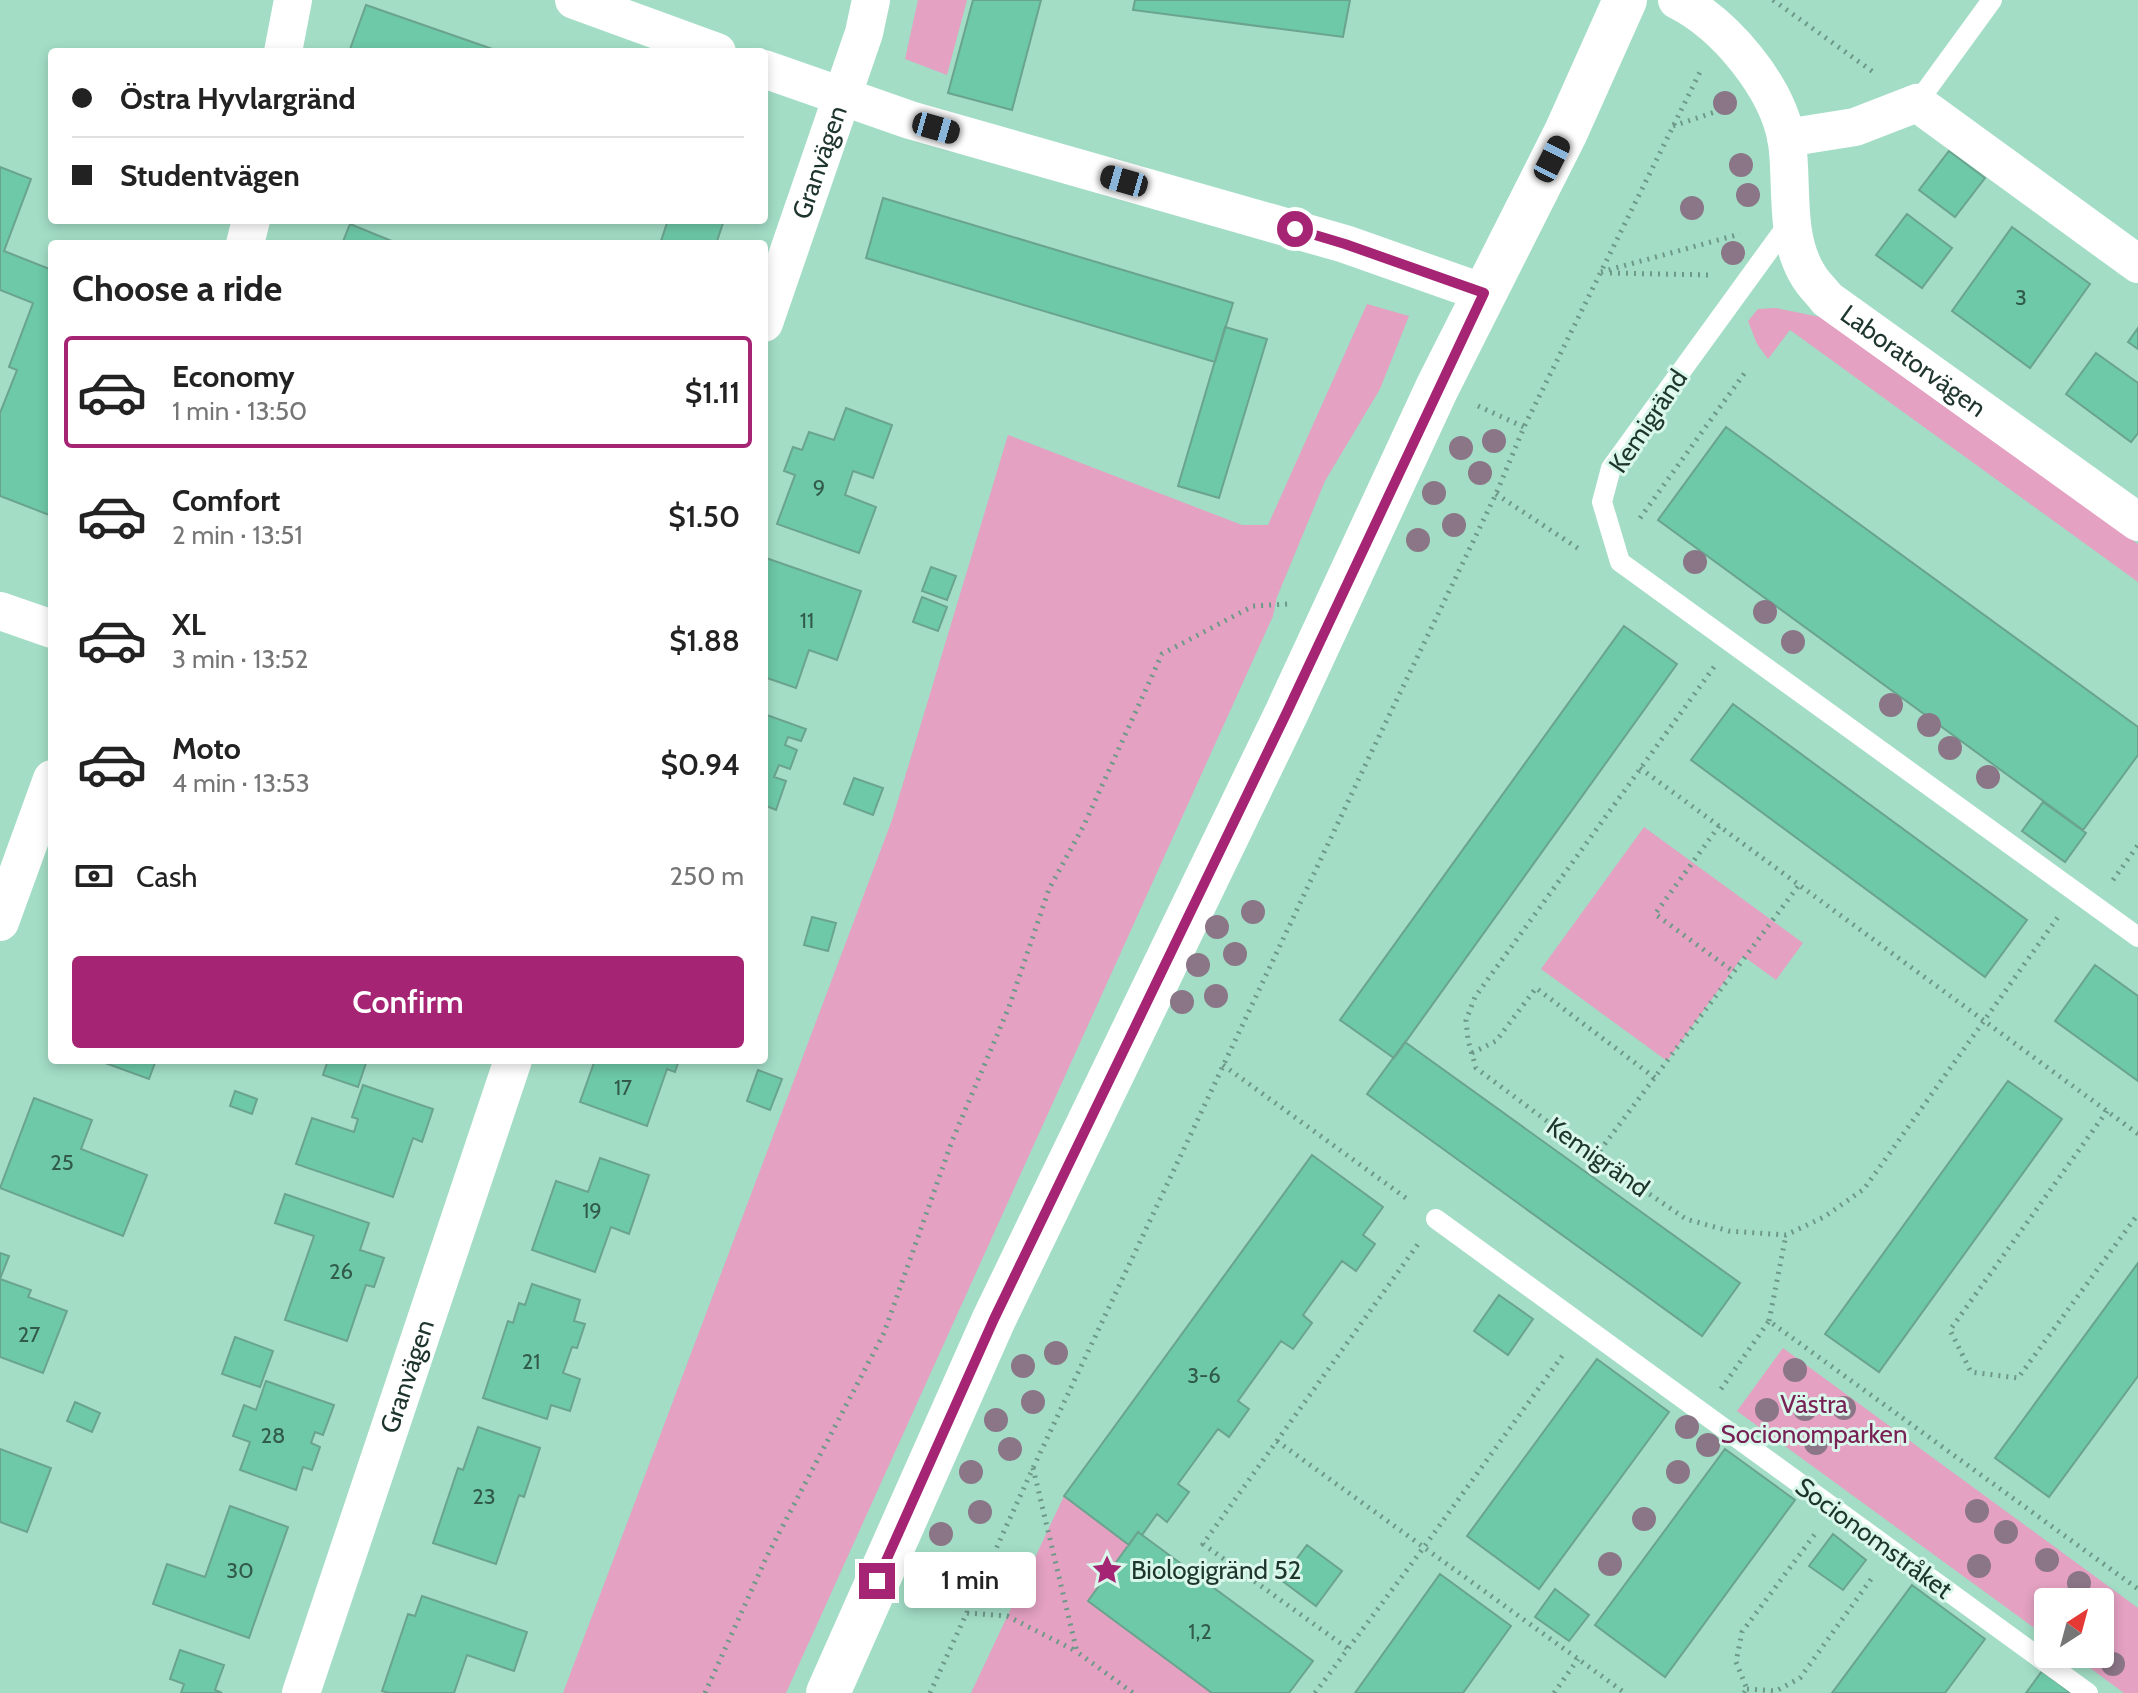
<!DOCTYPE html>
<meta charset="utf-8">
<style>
body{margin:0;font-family:Cabin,sans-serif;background:#f6f6f6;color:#222;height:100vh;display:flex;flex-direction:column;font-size:30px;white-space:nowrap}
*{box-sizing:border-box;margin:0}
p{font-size:26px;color:#767676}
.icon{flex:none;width:44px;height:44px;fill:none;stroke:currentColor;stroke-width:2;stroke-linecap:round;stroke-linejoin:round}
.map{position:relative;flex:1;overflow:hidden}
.sheet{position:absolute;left:48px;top:240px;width:720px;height:824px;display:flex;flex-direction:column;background:#fff;border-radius:8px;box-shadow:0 4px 12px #0003}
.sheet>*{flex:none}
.top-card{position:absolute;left:48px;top:48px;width:720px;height:176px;border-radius:8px;box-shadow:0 4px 12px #0003;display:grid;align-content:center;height:176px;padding:0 24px;background:#fff}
.needle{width:52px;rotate:36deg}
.buttons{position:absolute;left:2034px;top:1588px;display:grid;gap:16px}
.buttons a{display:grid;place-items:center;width:80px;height:80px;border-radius:8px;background:#fff;box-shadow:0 4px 12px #0003;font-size:40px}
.end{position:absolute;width:36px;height:36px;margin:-18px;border:10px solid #a52473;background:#fff;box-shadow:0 0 0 4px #fff}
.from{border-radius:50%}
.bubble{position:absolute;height:56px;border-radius:8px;background:#fff;box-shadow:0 4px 12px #0003;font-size:26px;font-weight:600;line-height:56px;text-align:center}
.car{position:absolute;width:24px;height:48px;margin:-24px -12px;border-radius:10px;box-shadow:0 0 6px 2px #0007;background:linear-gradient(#222 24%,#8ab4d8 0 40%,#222 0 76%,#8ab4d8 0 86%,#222 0)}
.top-card b{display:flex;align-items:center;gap:28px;height:76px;font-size:30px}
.top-card b+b{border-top:2px solid #e0e0e0}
.top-card i{width:20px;height:20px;background:#222}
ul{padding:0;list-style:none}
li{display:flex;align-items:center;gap:24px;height:112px;margin:0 16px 12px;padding:0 8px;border:4px solid transparent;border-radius:8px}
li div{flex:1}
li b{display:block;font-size:30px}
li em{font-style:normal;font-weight:600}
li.active{border-color:#a52473}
li>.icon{width:72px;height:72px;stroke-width:1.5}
h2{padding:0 24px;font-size:36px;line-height:96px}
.pay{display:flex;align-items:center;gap:20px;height:88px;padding:0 24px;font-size:30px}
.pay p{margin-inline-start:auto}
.button{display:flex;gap:16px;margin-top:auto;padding:16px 24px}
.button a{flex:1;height:92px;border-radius:8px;background:#a52473;color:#fff;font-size:32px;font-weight:600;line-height:92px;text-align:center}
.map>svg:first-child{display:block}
.green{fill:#e4a1c2}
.building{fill:#6dc9a8;stroke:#6ba48e;stroke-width:2}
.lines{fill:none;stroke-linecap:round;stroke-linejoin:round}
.path{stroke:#6d9988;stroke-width:5;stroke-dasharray:2 6;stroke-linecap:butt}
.service{stroke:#fff;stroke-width:20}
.minor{stroke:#fff;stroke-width:38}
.tertiary{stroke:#fff;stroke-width:44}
.tree{fill:#8b7687}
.route{stroke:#a52473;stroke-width:10}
.labels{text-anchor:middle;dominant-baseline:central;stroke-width:6;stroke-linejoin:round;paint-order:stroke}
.number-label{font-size:22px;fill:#315a4b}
.street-label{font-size:26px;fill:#1d352c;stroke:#daf7eb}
.park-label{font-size:26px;fill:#772154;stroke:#daf7eb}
.poi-label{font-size:26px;fill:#1d352c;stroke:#daf7eb;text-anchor:start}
</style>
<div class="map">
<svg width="2138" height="1693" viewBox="0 0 2138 1693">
<rect width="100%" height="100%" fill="#a3ddc6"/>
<!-- green -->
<path class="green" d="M918,0h49l-20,75 -42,-16z
M1367,304l42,12 -29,73 -55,92 -48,116 -4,19 -487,1077h-223l329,-873 116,-385 234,90h26z
M1776,308l44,9 318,227v38l-348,-252 -22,29 -11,-15 -9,-23 10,-12z
M1644,827l159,116 -27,37 -33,-24 -76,105 -126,-92z
M1783,1348l355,260v85h-14l-53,-39h29v-52h-52v36l-311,-227z
M1064,1496l65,49 -41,56 124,92h-241z"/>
<!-- building -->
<path class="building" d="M973,0h68l-29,110 -64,-17z
M1135,0h215l-7,37 -210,-27z
M366,5l112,39 23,8h-152z
M1949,151l36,27 -30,39 -36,-27z
M0,167l31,12 -27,72 48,19v246l-52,-20v-83l17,-43 -8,-3 24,-64 -33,-13z
M883,198l350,105 -18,59 -349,-104z
M1907,214l45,34 -30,40 -46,-33z
M668,220h56l-8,24h-56z
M350,224l49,20h-57z
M2012,227l78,57 -60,84 -78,-57z
M1225,327l42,12 -48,159 -41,-12z
M2138,328v21l-10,-7z
M2096,353l42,30v50l-7,9 -65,-48z
M846,408l46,17 -19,53 -20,-7 -8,24 31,12 -17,46 -82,-29 18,-49 -11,-4 9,-24 9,3 7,-18 25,8z
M1726,427l412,300v28l-55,75 -425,-310z
M766,558l95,33 -24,69 -28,-10 -13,38 -32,-11z
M931,567l25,9 -9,24 -25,-9z
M922,597l25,10 -9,24 -25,-9z
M1624,626l53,38 -283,394 -54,-38z
M1733,704l294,216 -42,57 -294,-217z
M764,714l42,15 -5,12 -13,-4 -3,8 12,5 -7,19 -11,-4 -5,12 12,4 -10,29 -12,-5z
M854,778l29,10 -10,27 -29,-11z
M2043,802l43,31 -21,29 -43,-31z
M812,917l24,6 -8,28 -24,-6z
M2095,965l43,31v85l-83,-60z
M1405,1042l335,241 -38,53 -335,-242z
M97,1060h59l-7,19z
M328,1060h39l-9,27 -35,-12z
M595,1060h84l-4,12 -8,-3 -20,57 -67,-24z
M758,1070l24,9 -12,31 -23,-9z
M2008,1081l54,38 -183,253 -54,-38z
M363,1085l70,24 -11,33 -9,-4 -20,59 -97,-33 16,-46 42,14 4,-13 -6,-2z
M235,1091l22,8 -5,15 -22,-8z
M34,1098l58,22 -11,29 66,26 -24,61 -123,-48z
M1312,1155l71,52 -20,28 12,9 -19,27 -14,-10 -39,54 9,8 -19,26 -12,-8 -43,60 11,8 -20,28 -11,-8 -40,55 11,8 -22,30 -10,-8 -15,21 -4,-3 -9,13 -65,-49z
M600,1158l49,17 -20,59 -18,-7 -16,45 -63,-22 24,-69 32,11z
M285,1194l84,29 -9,27 24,8 -10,29 -8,-2 -19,56 -62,-21 29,-84 -39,-13z
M0,1253l9,3 -9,23 31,11 -3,7 39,14 -24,62 -43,-16z
M2138,1263v113l-89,121 -54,-39z
M532,1284l48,16 -6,21 11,3 -8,24 -5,-1 -9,26 17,6 -10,32 -19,-6 -4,14 -64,-21 25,-77 5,2 6,-20 6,2z
M1499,1295l34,24 -25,36 -34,-24z
M235,1337l38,14 -13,36 -38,-13z
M1597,1359l72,53 -130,177 -72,-53z
M266,1381l68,24 -11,30 -8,-3 -4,11 9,4 -8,23 -9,-3 -7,23 -56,-20 10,-28 -17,-6 11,-31 12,5z
M75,1402l25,11 -8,19 -25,-11z
M478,1427l62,21 -16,49 -5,-2 -23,69 -63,-21 25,-75 5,2z
M0,1449l51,19 -24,64 -27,-10z
M1725,1449l70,51 -130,177 -70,-52z
M230,1506l58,21 -39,111 -96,-34 14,-40 38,13z
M1138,1532l175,129 -24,32h-77l-124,-92z
M1833,1534l33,26 -23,30 -34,-24z
M1307,1545l35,26 -26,35 -35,-26z
M1440,1574l71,52 -48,67h-108z
M1912,1585l73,54 -40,54h-113z
M1555,1589l34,26 -20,26 -34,-24z
M422,1596l105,36 -13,39 -47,-16 -13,38h-65l-7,-2 26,-77 7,2z
M180,1650l44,15 -9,25 7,3h-41l3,-9 -14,-5z
M2042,1671l29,22h-45z"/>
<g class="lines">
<!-- path -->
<path class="path" d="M1773,0l103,74
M1673,126l57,-19
M1601,272l139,-38
M1610,273l102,2
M1478,406l46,21
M1496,494l86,57
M1640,518l106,-147
M1714,667l-239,330 -9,23 2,20 8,28 119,89 91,62 43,12 57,4 38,-18 40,-28 194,-272
M1640,768l498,366
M1719,826l-64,88 79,58
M2113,880l25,-35
M1472,1053l24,-12 40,-53 119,90
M1223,1065l187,136
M2107,1111l-157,219 21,42 47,6 120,-164
M1595,1157l204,-272
M1769,1321l17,-86
M1721,1389l48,-68 369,268
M1277,1441l348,252
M1033,1468l44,184 56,41
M967,1613l40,3 69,35
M1347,1648l-144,-104 215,-300
M1747,1689l29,2 24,-13 74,-103
M705,1693l62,-137 117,-223 68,-192 57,-134 40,-118 35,-64 78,-171 91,-48 35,-2
M930,1693l103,-225 338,-715 125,-259 28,-67 178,-359
M1315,1693l109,-146 141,-195
M1554,1693l24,-34
M1744,1693l3,-4 -11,-27 6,-30 73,-98"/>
<!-- service -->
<path class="service" d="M1917,103l75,-103
M1791,220l-180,248 -9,34 18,60 518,375
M1436,1219l652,474"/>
<!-- minor -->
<g class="minor">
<path d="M574,0l143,52"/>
<path id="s1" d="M1677,0c48,24 101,87 110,142 6,44 -3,94 21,133 5,9 13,16 19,24l311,223"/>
<path d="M283,52l10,-52"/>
<path d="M764,69l146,51 435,124 139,49"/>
<path d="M1786,138l69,-11 62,-24 221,161"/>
<path d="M245,244l6,-24"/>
<path id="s2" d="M764,323l100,-290 7,-33"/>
<path d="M0,611l52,18"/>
<path d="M0,922l52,-143"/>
<path id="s3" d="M301,1693l212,-633"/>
</g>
<!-- tertiary -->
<path class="tertiary" d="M828,1693l166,-374 293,-607 150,-324 129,-256 59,-132"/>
</g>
<!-- trees -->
<g class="tree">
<circle cx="1725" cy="103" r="12"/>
<circle cx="1741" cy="165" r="12"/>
<circle cx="1748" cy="195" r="12"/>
<circle cx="1692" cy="208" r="12"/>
<circle cx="1733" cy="253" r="12"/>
<circle cx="1494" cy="441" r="12"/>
<circle cx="1461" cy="448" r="12"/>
<circle cx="1480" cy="473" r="12"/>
<circle cx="1434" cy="493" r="12"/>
<circle cx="1454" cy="525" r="12"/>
<circle cx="1418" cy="540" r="12"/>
<circle cx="1695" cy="562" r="12"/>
<circle cx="1765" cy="612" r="12"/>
<circle cx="1793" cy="642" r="12"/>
<circle cx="1891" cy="705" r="12"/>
<circle cx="1929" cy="725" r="12"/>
<circle cx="1950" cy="748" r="12"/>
<circle cx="1988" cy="777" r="12"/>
<circle cx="1253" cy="912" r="12"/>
<circle cx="1217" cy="927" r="12"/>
<circle cx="1235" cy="954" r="12"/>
<circle cx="1198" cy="965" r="12"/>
<circle cx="1216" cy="996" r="12"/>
<circle cx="1182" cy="1002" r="12"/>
<circle cx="1056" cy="1353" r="12"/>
<circle cx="1023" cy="1366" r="12"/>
<circle cx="1795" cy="1370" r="12"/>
<circle cx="1033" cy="1402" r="12"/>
<circle cx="1844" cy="1408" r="12"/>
<circle cx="1805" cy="1409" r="12"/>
<circle cx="1767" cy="1410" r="12"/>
<circle cx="996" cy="1420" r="12"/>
<circle cx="1687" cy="1427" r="12"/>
<circle cx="1816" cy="1443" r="12"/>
<circle cx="1708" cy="1445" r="12"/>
<circle cx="1010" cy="1449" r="12"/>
<circle cx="971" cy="1472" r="12"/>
<circle cx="1678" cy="1472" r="12"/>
<circle cx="1977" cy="1511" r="12"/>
<circle cx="980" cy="1512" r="12"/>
<circle cx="1644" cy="1519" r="12"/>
<circle cx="2006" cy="1532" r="12"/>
<circle cx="941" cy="1534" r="12"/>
<circle cx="2047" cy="1560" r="12"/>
<circle cx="1610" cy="1564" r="12"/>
<circle cx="926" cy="1566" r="12"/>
<circle cx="1979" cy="1566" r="12"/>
<circle cx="950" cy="1575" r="12"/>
<circle cx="2079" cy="1583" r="12"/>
<circle cx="2113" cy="1664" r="12"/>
</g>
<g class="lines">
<!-- route -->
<path class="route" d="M877,1581l117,-262 293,-607 197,-419 -139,-49 -50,-15"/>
</g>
<!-- icons -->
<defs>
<g id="sight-bare" transform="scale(2.4)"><path d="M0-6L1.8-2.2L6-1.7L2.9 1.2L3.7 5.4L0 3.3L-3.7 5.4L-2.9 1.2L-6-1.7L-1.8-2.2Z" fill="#a52473" stroke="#daf7eb" stroke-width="2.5" paint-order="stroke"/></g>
</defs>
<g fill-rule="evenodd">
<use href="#sight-bare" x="1107" y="1570"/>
</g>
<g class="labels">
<!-- number labels -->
<g class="number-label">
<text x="2021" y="297">3</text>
<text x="819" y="487">9</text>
<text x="807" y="620">11</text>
<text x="623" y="1087">17</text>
<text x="62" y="1162">25</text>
<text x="592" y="1210">19</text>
<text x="341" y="1271">26</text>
<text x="29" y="1334">27</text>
<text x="531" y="1361">21</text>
<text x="1204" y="1375">3-6</text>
<text x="273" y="1435">28</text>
<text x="484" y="1496">23</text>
<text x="240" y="1570">30</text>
<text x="1200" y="1631">1,2</text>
</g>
<!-- street labels -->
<g class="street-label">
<text stroke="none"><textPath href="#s2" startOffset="170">Granvägen</textPath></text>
<text stroke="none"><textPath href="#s1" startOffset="458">Laboratorvägen</textPath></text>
<text transform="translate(1648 421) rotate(-56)">Kemigränd</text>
<text transform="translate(1598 1157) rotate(35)">Kemigränd</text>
<text stroke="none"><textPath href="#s3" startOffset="334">Granvägen</textPath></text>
<text transform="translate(1874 1538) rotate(36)">Socionomstråket</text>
</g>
<!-- park labels -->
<g class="park-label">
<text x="1814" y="1404">Västra<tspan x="1814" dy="30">Socionomparken</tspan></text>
</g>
<!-- poi labels -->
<g class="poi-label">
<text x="1131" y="1570">Biologigränd 52</text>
</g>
</g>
</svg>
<div class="buttons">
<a><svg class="needle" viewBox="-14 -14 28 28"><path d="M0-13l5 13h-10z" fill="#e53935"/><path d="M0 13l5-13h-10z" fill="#767676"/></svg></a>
</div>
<i class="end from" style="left:1295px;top:229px"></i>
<i class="end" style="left:877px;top:1581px"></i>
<div class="bubble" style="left:904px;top:1552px;width:132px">1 min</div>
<i class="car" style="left:936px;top:128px;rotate:106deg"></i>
<i class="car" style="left:1552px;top:159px;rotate:27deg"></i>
<i class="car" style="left:1124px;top:181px;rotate:286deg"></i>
<div class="top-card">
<b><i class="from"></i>Östra Hyvlargränd</b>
<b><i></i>Studentvägen</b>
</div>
<section class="sheet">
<h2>Choose a ride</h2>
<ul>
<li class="active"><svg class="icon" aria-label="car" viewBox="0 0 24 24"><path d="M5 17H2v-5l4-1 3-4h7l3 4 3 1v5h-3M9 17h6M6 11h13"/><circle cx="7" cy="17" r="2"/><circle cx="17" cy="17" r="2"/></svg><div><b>Economy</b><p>1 min · 13:50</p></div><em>$1.11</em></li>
<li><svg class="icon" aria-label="car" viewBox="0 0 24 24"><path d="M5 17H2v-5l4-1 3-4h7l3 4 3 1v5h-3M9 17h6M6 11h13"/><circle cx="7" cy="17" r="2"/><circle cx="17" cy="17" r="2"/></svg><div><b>Comfort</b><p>2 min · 13:51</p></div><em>$1.50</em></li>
<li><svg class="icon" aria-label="car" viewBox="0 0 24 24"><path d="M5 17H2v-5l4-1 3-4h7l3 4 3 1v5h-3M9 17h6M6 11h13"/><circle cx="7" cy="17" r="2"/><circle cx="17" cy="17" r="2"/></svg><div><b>XL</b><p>3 min · 13:52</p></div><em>$1.88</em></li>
<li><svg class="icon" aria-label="car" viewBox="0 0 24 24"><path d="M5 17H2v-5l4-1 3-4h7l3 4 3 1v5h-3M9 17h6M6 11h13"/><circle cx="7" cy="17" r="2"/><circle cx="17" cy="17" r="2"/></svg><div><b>Moto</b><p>4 min · 13:53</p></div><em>$0.94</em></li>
</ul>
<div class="pay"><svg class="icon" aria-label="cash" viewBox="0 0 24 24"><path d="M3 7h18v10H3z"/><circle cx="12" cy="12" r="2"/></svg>Cash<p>250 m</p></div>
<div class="button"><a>Confirm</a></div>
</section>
</div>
